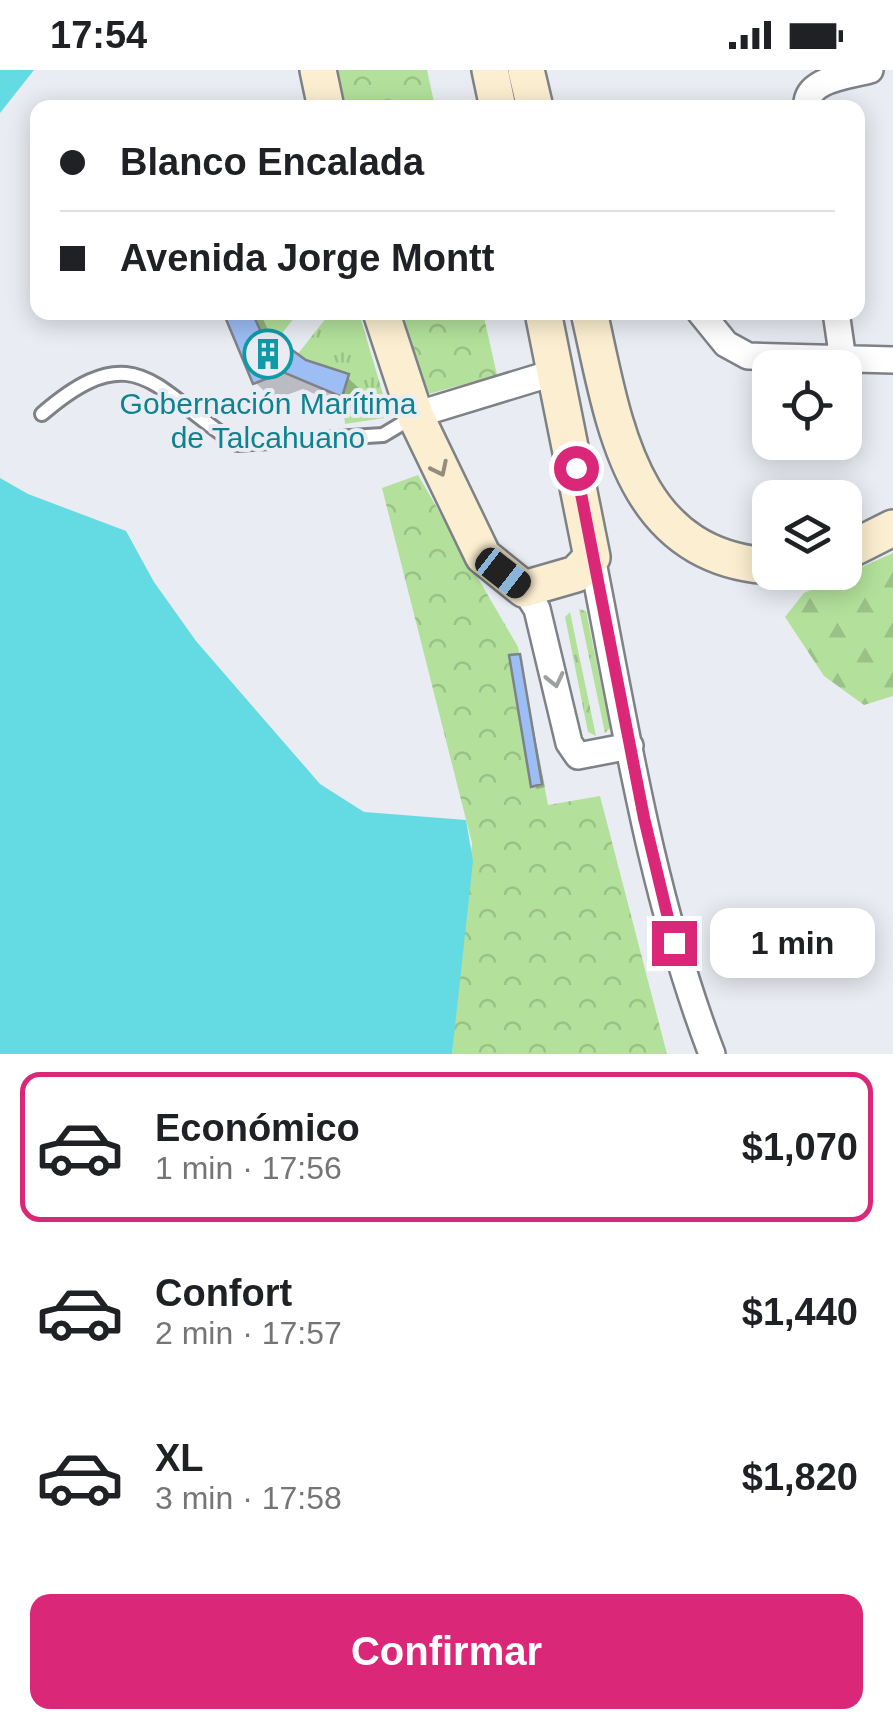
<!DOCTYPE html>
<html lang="es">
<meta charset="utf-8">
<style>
body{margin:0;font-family:Arial,sans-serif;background:#f2f2f2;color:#202124;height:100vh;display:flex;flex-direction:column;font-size:38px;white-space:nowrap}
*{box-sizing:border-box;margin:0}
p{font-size:32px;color:#757577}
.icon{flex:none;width:55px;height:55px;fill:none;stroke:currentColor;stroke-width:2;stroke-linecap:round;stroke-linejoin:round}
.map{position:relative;height:984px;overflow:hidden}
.drawer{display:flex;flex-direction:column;background:#fff;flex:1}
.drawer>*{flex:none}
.guide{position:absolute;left:30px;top:30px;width:835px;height:220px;border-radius:20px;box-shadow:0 5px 25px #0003;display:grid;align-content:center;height:220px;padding:0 30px;background:#fff}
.controls{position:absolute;left:752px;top:280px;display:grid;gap:20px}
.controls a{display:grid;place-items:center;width:110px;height:110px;border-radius:20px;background:#fff;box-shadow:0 5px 25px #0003;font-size:50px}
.end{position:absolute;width:45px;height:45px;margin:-22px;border:12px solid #db2777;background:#fff;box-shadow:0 0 0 5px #fff}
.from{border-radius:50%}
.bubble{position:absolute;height:70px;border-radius:20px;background:#fff;box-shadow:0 5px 25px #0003;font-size:32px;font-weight:800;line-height:70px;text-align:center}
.car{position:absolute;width:30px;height:60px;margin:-30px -15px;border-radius:12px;box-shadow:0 0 8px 2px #0007;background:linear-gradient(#222 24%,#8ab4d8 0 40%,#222 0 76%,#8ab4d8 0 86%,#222 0)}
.guide b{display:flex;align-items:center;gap:35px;height:95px;font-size:38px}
.guide b+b{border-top:2px solid #e0e0e0}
.guide i{width:25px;height:25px;background:#202124}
ul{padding:18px 0 0;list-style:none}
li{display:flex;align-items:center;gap:30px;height:150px;margin:0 20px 15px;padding:0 10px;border:5px solid transparent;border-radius:20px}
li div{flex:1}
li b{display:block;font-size:38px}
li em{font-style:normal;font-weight:800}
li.on{border-color:#db2777}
li>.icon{width:90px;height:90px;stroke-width:1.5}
.primary-button{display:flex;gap:20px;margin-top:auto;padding:20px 30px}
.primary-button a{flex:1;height:115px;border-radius:20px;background:#db2777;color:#fff;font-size:40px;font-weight:800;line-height:115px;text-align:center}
.status{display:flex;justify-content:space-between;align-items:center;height:70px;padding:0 50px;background:#fff;direction:ltr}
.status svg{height:28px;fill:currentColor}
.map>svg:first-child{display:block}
.grass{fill:url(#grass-tufts)}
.forest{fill:url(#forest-firs)}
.park{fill:url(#park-crowns)}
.water{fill:#64dae2}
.shadow{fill:#0003}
.building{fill:#9cbef4;stroke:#7f8287;stroke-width:2.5}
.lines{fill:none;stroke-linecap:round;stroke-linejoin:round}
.lane-casing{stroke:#7e8287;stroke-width:18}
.street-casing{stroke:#7e8287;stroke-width:30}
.secondary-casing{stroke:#7e8287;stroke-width:40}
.lane{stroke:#fff;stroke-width:12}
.street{stroke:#fff;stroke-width:25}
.secondary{stroke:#fcefd1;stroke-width:35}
.oneway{stroke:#938d7f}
.oneway2{stroke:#9fa0a0}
.route{stroke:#db2777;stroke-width:12}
.labels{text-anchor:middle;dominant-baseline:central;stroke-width:8;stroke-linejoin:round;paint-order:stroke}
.culture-label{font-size:30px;fill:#0d838f;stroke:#e9ecf2}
</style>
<div class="status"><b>17:54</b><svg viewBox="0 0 49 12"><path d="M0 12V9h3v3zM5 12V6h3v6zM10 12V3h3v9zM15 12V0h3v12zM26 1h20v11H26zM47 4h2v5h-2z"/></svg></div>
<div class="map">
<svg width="893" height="984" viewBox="0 0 893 984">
<defs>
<pattern id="grass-tufts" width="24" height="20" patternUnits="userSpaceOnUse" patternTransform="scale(2.5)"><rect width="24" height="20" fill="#b3e19b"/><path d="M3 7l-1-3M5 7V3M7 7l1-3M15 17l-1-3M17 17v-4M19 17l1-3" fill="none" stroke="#9ac186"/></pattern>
<pattern id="forest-firs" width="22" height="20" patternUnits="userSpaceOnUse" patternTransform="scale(2.5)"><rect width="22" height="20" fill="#b3e19b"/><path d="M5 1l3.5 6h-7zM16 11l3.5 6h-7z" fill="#9ac186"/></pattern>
<pattern id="park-crowns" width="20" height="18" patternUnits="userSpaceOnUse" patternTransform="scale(2.5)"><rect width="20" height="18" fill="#b3e19b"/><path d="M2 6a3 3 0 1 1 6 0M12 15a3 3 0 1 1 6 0" fill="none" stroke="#9ac186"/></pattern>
</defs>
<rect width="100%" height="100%" fill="#e9ecf2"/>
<!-- grass -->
<path class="grass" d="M252,243h46l-29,37z
M330,243h29l28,95 -3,10 -39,6 -3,-27 6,-23 -51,-19z
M579,539l7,2 24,117 -5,5z
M570,542l26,124 -8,-4 -23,-115z"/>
<!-- forest -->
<path class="forest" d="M893,483v143l-29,9 -40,-29 -39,-59 19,-24z"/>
<!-- park -->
<path class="park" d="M338,0h89l8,37h-89z
M393,243h90l14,62 -72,20z
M418,405l100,172 30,158 52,-9 67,258h-215l20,-211 -90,-355z"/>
<!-- water -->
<path class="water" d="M0,0h34l-34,43z
M0,408l28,16 98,37 28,51 42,59 124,143 44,28 102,8 7,41 -21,193h-452z"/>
<!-- shadow -->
<path class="shadow" d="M226,242h34l15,34 72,31 18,17 -5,19 -57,-24 -30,11 -18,-18z
M519,586l26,131 -8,2 -4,-4z"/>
<!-- building -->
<path class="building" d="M223,242h29l17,38 9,-10 28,20 43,14 -7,23 -59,-25 -30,12z
M520,584l22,130 -11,3 -22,-132z"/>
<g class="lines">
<!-- lane casing -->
<g class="lane-casing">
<path id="lane" d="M42,344c95,-82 113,-22 195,30l146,-9 30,-18"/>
</g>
<!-- street casing -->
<g class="street-casing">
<path id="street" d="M807,38c-3,-29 41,-32 63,-38
M700,242l26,32 22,12 145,4
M836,242l7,48
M415,345l141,-43
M592,487c33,167 59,338 120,497
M524,519l13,20 32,134 9,13 52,-10"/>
</g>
<!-- secondary casing -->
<g class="secondary-casing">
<path id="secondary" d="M318,0l8,38
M490,0l8,38
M526,0l9,38
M381,242l34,103 68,141 41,33 52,-15 16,-17 -49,-245
M589,242c25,109 40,245 181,254
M845,482l48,-24"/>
</g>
<!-- lane -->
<use href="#lane" class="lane"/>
<!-- street -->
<use href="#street" class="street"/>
<!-- secondary -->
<use href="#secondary" class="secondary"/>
</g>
<!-- one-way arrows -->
<defs><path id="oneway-chevron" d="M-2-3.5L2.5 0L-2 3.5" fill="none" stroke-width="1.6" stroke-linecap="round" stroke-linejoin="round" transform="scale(2.5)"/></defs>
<use class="oneway" href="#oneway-chevron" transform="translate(440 399) rotate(64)"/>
<use class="oneway2" href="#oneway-chevron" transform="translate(555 610) rotate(77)"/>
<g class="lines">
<!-- route -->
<path class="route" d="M576,398l68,350 30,125"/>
</g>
<!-- icons -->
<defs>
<g id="building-ring" transform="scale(2.5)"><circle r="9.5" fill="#e9ecf2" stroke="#0f9aa8" stroke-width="1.5"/><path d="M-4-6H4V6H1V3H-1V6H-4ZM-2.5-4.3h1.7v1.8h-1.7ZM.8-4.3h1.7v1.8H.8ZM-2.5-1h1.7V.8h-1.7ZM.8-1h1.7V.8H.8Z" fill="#0f9aa8"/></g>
</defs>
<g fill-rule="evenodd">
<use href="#building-ring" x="268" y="284"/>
</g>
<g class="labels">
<!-- culture labels -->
<g class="culture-label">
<text x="268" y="333">Gobernación Marítima<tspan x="268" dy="34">de Talcahuano</tspan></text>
</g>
</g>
</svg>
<div class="controls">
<a><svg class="icon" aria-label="locate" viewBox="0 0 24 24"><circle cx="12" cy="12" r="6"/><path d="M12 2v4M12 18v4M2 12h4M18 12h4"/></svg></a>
<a><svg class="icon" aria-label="layers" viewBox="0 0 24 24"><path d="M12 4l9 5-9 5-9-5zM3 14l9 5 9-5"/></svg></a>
</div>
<i class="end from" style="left:576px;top:398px"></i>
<i class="end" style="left:674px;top:873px"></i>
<div class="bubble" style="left:710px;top:838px;width:165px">1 min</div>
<i class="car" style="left:503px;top:503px;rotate:128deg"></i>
<div class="guide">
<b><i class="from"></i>Blanco Encalada</b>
<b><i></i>Avenida Jorge Montt</b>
</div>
</div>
<section class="drawer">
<ul>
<li class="on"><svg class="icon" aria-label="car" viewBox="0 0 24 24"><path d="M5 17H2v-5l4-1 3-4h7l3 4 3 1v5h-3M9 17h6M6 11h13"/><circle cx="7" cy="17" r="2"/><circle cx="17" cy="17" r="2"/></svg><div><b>Económico</b><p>1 min · 17:56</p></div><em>$1,070</em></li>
<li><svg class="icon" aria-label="car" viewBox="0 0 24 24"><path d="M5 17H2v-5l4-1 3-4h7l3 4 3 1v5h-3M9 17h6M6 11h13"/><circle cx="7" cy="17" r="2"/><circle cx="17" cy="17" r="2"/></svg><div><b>Confort</b><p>2 min · 17:57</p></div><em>$1,440</em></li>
<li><svg class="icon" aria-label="car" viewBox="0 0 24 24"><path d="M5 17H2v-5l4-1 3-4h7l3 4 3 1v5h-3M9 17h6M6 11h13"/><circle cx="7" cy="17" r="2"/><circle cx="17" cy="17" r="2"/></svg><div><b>XL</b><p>3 min · 17:58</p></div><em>$1,820</em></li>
</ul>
<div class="primary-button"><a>Confirmar</a></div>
</section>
